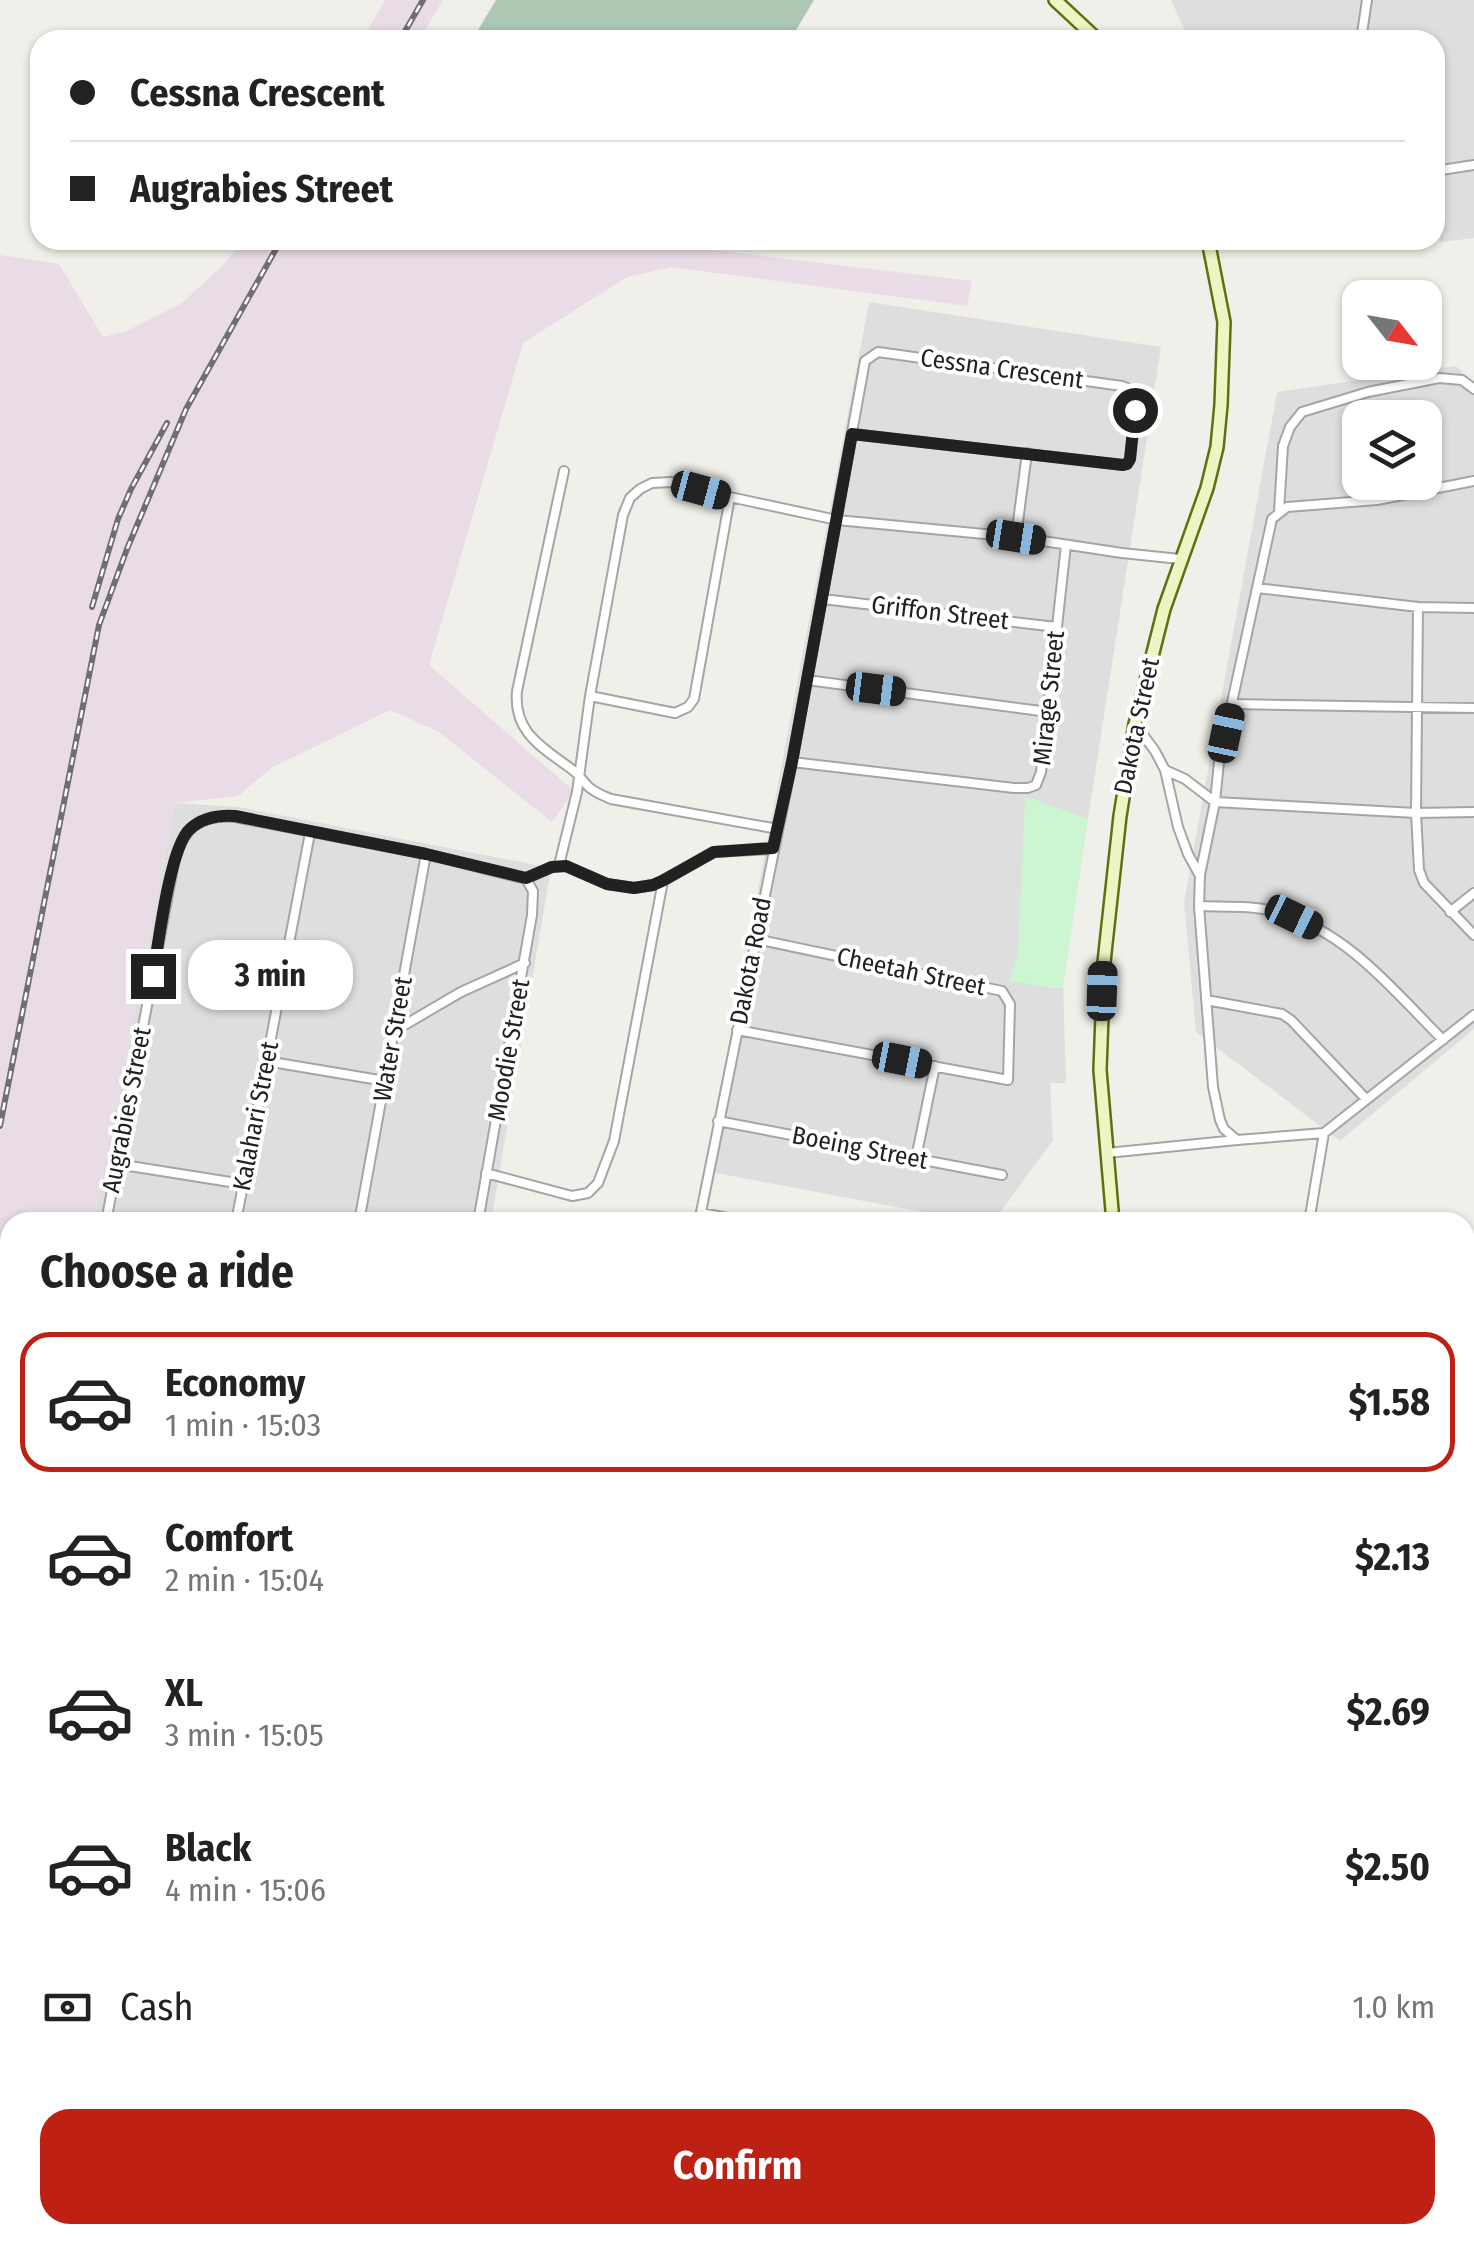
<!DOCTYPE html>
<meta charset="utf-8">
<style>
body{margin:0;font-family:"Fira Sans Condensed",sans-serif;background:#f6f6f6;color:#222;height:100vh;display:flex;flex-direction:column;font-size:38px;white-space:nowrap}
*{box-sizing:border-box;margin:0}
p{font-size:32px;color:#767676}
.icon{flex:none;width:55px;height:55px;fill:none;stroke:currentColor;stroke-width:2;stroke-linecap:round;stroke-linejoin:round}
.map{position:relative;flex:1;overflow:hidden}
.details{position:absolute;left:0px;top:1212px;width:1475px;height:1032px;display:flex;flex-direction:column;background:#fff;border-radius:30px 30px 0 0;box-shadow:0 2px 8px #0004}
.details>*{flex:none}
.hud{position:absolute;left:30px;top:30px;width:1415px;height:220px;border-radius:30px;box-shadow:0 2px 8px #0004;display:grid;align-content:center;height:220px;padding:0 40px;background:#fff}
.needle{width:65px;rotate:121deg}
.buttons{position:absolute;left:1342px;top:280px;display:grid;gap:20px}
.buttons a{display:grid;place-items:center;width:100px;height:100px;border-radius:20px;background:#fff;box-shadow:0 2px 8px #0004;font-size:50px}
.end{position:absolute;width:45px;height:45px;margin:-22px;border:12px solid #212121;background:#fff;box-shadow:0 0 0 5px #fff}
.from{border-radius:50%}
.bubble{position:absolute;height:70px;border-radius:30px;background:#fff;box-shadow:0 2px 8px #0004;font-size:32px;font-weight:700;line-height:70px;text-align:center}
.car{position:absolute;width:30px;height:60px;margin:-30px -15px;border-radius:12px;box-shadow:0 0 8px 2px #0007;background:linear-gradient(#222 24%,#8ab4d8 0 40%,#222 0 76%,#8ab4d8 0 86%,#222 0)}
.hud b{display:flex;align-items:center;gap:35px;height:95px;font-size:38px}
.hud b+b{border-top:2px solid #e0e0e0}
.hud i{width:25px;height:25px;background:#222}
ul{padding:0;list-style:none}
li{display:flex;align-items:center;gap:30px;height:140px;margin:0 20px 15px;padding:0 20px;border:5px solid transparent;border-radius:30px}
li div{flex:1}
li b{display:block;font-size:38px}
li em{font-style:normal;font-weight:700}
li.on{border-color:#bf2014}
li>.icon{width:90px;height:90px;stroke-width:1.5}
h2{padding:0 40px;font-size:45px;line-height:120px}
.pay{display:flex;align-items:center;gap:25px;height:110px;padding:0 40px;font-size:38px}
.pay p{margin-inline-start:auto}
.action{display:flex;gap:20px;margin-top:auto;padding:20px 40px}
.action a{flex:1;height:115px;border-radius:30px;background:#bf2014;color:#fff;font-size:40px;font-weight:700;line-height:115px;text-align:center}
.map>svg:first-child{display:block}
.residential{fill:#dfdede;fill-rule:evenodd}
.industrial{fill:#e9dce6}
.cemetery{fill:#acc7b2}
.park{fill:#ccf5d2}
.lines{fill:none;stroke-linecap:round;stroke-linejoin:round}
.street-casing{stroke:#a5a5a5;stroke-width:12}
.secondary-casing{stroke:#5f7010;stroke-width:16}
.street{stroke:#fff;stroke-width:8}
.secondary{stroke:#eef4c3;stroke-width:11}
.rail-casing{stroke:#6f6f6f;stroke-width:6}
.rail{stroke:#fff;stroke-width:2.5;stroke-dasharray:8;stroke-linecap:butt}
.route{stroke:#212121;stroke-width:12}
.labels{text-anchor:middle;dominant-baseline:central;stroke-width:8;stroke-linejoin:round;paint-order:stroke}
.street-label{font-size:25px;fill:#212121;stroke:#fff}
</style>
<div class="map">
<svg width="1474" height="2244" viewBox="0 0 1474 2244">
<rect width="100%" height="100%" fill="#f1efe9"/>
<!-- residential -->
<path class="residential" d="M1171,0h303v238l-34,4 -5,-12v-190h-246z
M869,302l292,45 -98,634 3,102h-16l3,57 -60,82h-17l-271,-51z
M1456,366l18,18v645l-134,112 -144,-109 -12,-130 93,-510zM1360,418h65v64h-65z
M175,803l64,4 312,61 -60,354h-397z
M10,1478v757h132l-1,9h-141v-764z"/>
<!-- industrial -->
<path class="industrial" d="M385,0h58l-24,40h-57z
M243,240h57v2l5,-2h324l343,41 -5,25 -296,-39 -44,10 -104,66 -94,322 145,126 -22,31 -113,-90 -49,-22 -119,58 -33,28 -63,7 -81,419h-84v256l-10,2v-1225l59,9 44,73 24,-6 55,-28 40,-37z
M1474,1532v712h-28l-3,-9h22v-700z"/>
<!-- cemetery -->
<path class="cemetery" d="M496,0h318l-24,40h-318z"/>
<!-- park -->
<path class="park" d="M1025,796l63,23 -25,169h-14l-39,-7 8,-28z"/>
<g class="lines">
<!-- street casing -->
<g class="street-casing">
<path id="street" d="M1361,40l6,-40
M1435,171l39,-6
M564,471l-47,220c-4,43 27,57 57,80 6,5 10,12 16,17 6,5 14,8 21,11l167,30
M1474,481l-97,19 -90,7 -15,12 -53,243 -4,40 -15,73 -1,31 14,181 7,33 4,9 13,11 87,-7 150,-118
M1279,512l4,-66 7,-19 12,-15 66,-20 71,-14 23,2 12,9
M1016,537l11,-84
M1257,588l161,19 56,1
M823,599l233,28
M1418,607l-2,206 3,57 5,13 50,52
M807,680l241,32
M590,696l85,17 13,-6 6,-8 36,-202
M1232,704l242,4
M1135,724l20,27 10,19 13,57 10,27 11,20
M792,762l222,26h14l8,-3 5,-13 25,-227
M1165,770l20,9 30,23 201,11 58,-1
M559,865l18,-73 13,-96 33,-181 7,-17 10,-9 12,-6 20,-1 58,15 107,23 179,17 106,16 58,6
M526,879l25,-12 12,-2 44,19 27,4 19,-3 10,-4 50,-29 60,-3
M1199,906c25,1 53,-1 78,6 70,19 117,79 166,128
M1450,912l24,-19
M1206,1000l76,14 9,6 75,79
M396,1030l65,-38 64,-29
M737,1030l271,50 2,-76 -8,-13 -246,-52
M266,1061l119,20
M718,1121l284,54
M1107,1153l130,-13
M916,1158l19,-92
M117,1164l126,20
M486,1173l86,23 16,-3 10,-10 16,-42 49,-260
M701,1213l49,9
M106,1222l68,-359c9,-34 24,-49 61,-46l191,37 100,25
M236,1222l74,-389
M359,1222l67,-368
M478,1222l54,-307 1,-24 -7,-12
M699,1222l93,-460 73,-401 13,-9 244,34 8,3c9,21 2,48 0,70l-3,5 -4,1 -271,-31
M1309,1222l15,-89
M1465,1524l9,-3
M1465,1637l9,28
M0,1787l10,-53
M0,1913l10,-6
M0,2122l10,2
M980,2235l7,9
M1103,2235l2,9"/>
</g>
<!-- secondary casing -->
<g class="secondary-casing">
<path id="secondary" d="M1055,0l43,40
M1113,1222l-13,-152 4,-108 16,-146 15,-92 29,-115 43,-121 10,-41 4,-42 3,-83 -16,-82
M1465,2166l9,-3
M1420,2235l3,9
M1212,2244l29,-9"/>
</g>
<!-- street -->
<use href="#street" class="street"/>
<!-- secondary -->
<use href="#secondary" class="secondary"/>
<!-- rail casing -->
<g class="rail-casing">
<path id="rail" d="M400,40l23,-40
M92,607l26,-88 13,-30 36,-66
M0,1126l99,-501 28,-76 59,-140 95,-169"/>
</g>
<!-- rail -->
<use href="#rail" class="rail"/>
</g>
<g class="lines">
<!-- route -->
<path class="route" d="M153,976c5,-30 17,-130 37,-147 12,-11 29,-14 45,-13l191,38 100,24 26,-11 14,-1 41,18 27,4 19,-3 9,-4 52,-29 59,-4 19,-86 60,-328 271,31 4,-1 3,-5 5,-49"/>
</g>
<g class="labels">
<!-- street labels -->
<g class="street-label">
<text transform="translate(1002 369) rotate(8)">Cessna Crescent</text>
<text transform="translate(940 613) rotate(7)">Griffon Street</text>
<text transform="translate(1049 698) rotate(-84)">Mirage Street</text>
<text transform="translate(1137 726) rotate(-78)">Dakota Street</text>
<text transform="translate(751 961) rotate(-79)">Dakota Road</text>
<text transform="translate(911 972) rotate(12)">Cheetah Street</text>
<text transform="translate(393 1039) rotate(-80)">Water Street</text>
<text transform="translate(509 1050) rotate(-80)">Moodie Street</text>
<text transform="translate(127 1110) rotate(-79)">Augrabies Street</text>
<text transform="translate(256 1116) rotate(-79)">Kalahari Street</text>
<text transform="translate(860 1148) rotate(11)">Boeing Street</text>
</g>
</g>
</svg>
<div class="buttons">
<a><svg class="needle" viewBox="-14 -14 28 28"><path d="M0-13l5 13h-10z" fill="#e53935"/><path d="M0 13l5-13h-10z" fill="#767676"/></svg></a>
<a><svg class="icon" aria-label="layers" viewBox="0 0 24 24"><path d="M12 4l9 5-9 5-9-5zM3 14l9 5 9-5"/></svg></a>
</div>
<i class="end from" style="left:1135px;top:410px"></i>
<i class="end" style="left:153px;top:976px"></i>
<div class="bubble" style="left:188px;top:940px;width:165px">3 min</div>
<i class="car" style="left:701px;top:490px;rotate:105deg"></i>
<i class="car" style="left:1016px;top:537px;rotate:99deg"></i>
<i class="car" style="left:876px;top:689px;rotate:97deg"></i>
<i class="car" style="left:1226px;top:733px;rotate:12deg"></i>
<i class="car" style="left:1294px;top:917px;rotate:116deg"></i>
<i class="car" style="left:1102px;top:991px;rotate:2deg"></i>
<i class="car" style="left:902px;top:1060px;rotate:101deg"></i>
<div class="hud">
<b><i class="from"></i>Cessna Crescent</b>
<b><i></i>Augrabies Street</b>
</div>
<section class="details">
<h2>Choose a ride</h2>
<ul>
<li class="on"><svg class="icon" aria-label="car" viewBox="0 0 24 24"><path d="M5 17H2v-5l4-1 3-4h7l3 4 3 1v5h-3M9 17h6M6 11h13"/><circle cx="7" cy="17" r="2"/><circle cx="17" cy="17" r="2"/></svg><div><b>Economy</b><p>1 min · 15:03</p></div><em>$1.58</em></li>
<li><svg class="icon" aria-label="car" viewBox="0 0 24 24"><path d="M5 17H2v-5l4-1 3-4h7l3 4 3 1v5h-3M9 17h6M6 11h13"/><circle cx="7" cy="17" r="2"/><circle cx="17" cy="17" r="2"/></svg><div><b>Comfort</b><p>2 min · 15:04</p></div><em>$2.13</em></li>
<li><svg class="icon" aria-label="car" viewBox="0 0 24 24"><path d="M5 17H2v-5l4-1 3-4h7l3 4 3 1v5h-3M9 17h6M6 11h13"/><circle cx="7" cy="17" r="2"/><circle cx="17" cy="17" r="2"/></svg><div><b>XL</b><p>3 min · 15:05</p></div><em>$2.69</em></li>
<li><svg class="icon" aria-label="car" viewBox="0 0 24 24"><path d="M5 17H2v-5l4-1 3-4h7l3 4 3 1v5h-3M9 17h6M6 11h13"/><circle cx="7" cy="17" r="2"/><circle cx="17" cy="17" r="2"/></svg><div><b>Black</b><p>4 min · 15:06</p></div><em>$2.50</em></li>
</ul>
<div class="pay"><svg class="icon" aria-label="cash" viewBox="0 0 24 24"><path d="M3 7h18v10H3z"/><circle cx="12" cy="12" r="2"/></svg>Cash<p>1.0 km</p></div>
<div class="action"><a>Confirm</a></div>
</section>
</div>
